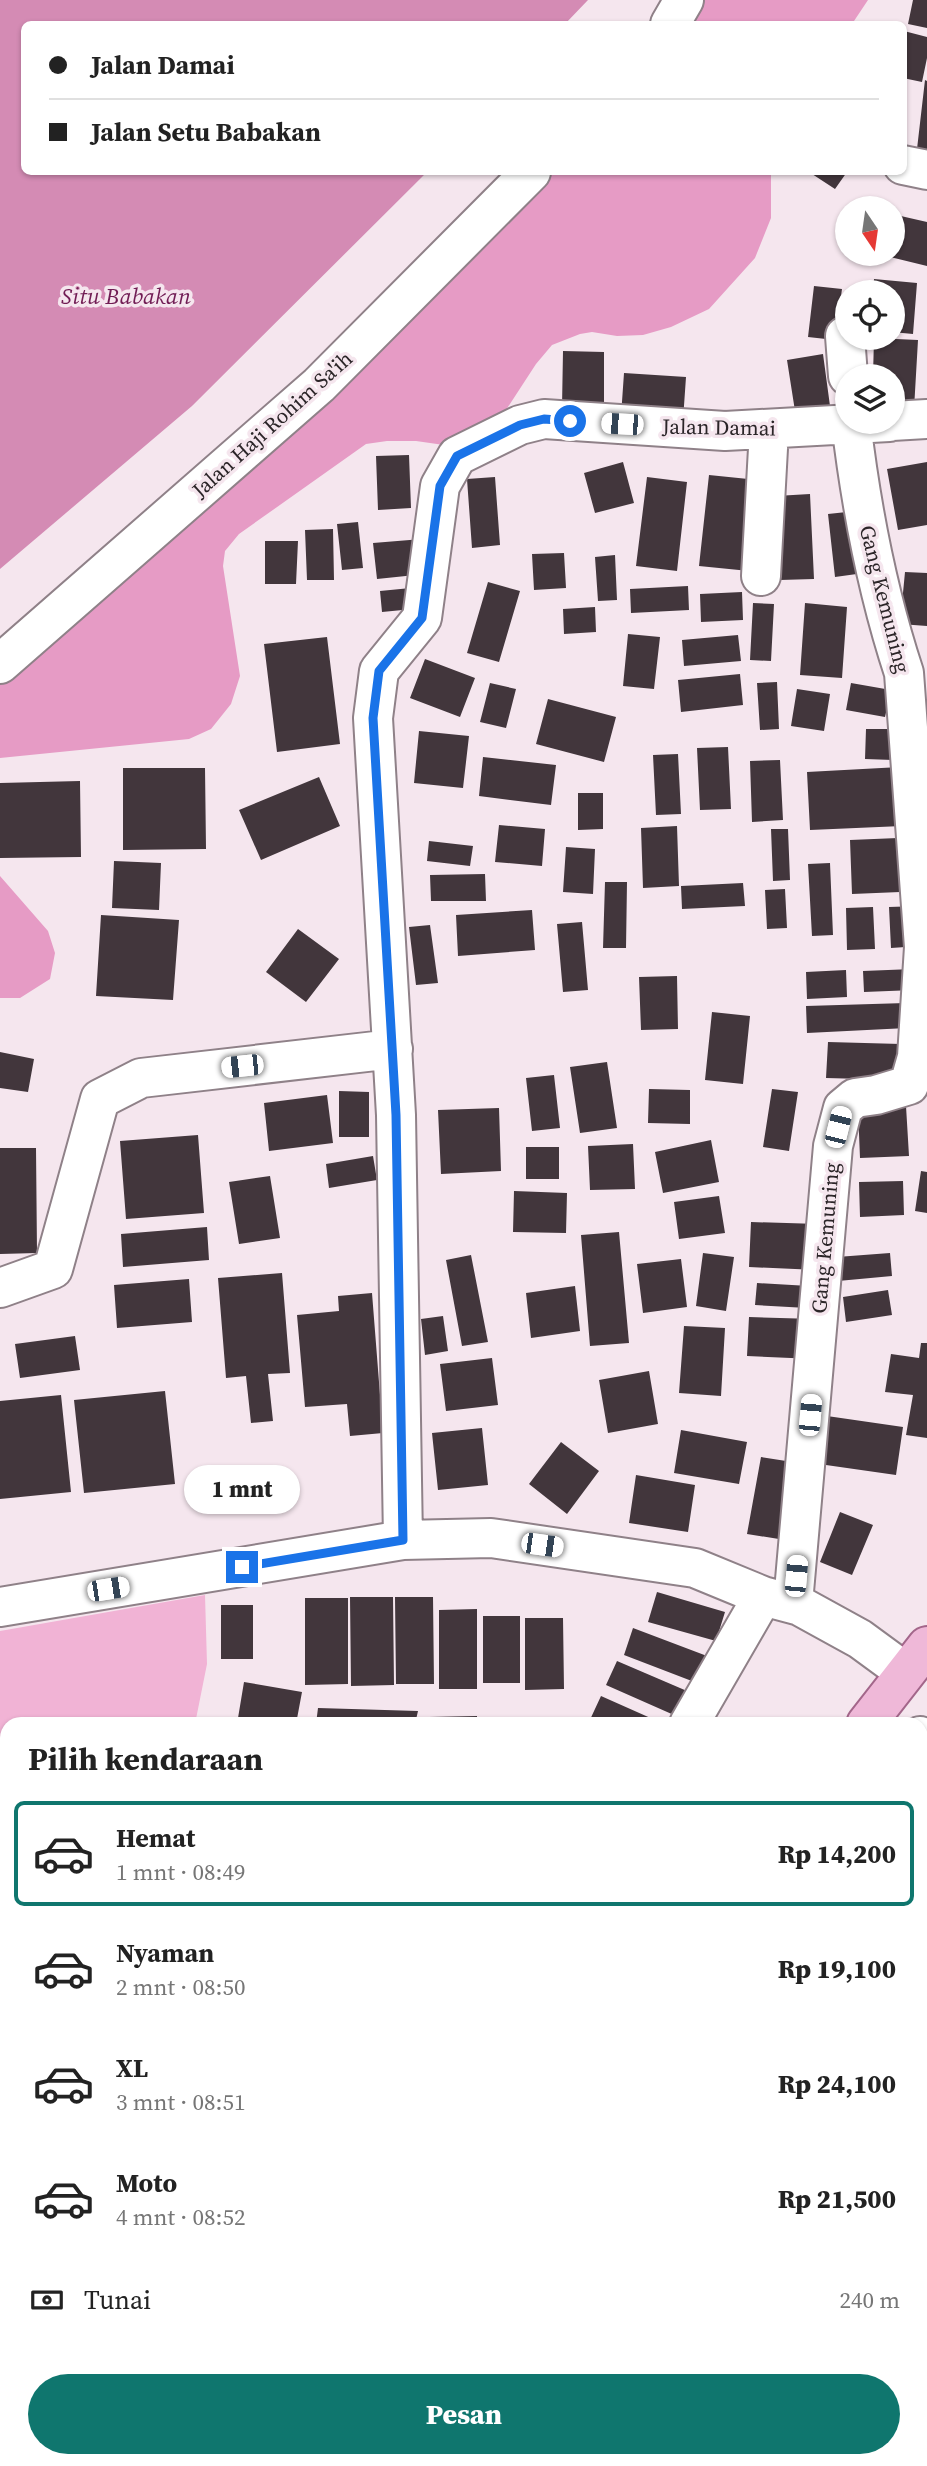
<!DOCTYPE html>
<html lang="id">
<meta charset="utf-8">
<style>
body{margin:0;font-family:"Source Serif 4",serif;background:#f6f6f6;color:#222;height:100vh;display:flex;flex-direction:column;font-size:26px;white-space:nowrap}
*{box-sizing:border-box;margin:0}
p{font-size:23px;color:#767676}
.icon{flex:none;width:38px;height:38px;fill:none;stroke:currentColor;stroke-width:2;stroke-linecap:round;stroke-linejoin:round}
.map{position:relative;flex:1;overflow:hidden}
.side{position:absolute;left:0px;top:1717px;width:928px;height:751px;display:flex;flex-direction:column;background:#fff;border-radius:21px 21px 0 0;box-shadow:0 2px 5px #0004}
.side>*{flex:none}
.guide{position:absolute;left:21px;top:21px;width:886px;height:154px;border-radius:10px;box-shadow:0 2px 5px #0004;display:grid;align-content:center;height:154px;padding:0 28px;background:#fff}
.needle{width:46px;rotate:167deg}
.fabs{position:absolute;left:835px;top:196px;display:grid;gap:14px}
.fabs a{display:grid;place-items:center;width:70px;height:70px;border-radius:50%;background:#fff;box-shadow:0 2px 5px #0004;font-size:35px}
.end{position:absolute;width:32px;height:32px;margin:-16px;border:9px solid #1a73e8;background:#fff;box-shadow:0 0 0 4px #fff}
.from{border-radius:50%}
.bubble{position:absolute;height:49px;border-radius:24px;background:#fff;box-shadow:0 2px 5px #0004;font-size:23px;font-weight:800;line-height:49px;text-align:center}
.car{position:absolute;width:21px;height:42px;margin:-21px -10px;border-radius:9px;box-shadow:0 0 5px 2px #0007;background:linear-gradient(#fff 24%,#345 0 40%,#fff 0 76%,#345 0 86%,#fff 0)}
.guide b{display:flex;align-items:center;gap:24px;height:66px;font-size:26px}
.guide b+b{border-top:2px solid #e0e0e0}
.guide i{width:18px;height:18px;background:#222}
ul{padding:0;list-style:none}
li{display:flex;align-items:center;gap:21px;height:105px;margin:0 14px 10px;padding:0 14px;border:4px solid transparent;border-radius:10px}
li div{flex:1}
li b{display:block;font-size:26px}
li em{font-style:normal;font-weight:800}
li.on{border-color:#0f766e}
li>.icon{width:63px;height:63px;stroke-width:1.5}
h2{padding:0 28px;font-size:32px;line-height:84px}
.pay{display:flex;align-items:center;gap:18px;height:77px;padding:0 28px;font-size:26px}
.pay p{margin-inline-start:auto}
.primary-button{display:flex;gap:14px;margin-top:auto;padding:14px 28px}
.primary-button a{flex:1;height:80px;border-radius:42px;background:#0f766e;color:#fff;font-size:28px;font-weight:800;line-height:80px;text-align:center}
.map>svg:first-child{display:block}
.green{fill:#f1b3d5}
.forest{fill:#e69bc5}
.water{fill:#d48bb4}
.building{fill:#42363c}
.lines{fill:none;stroke-linecap:round;stroke-linejoin:round}
.minor-casing{stroke:#8f8188;stroke-width:42}
.major-casing{stroke:#a3668a;stroke-width:42}
.minor{stroke:#fff;stroke-width:38}
.major{stroke:#efb8d8;stroke-width:38}
.route{stroke:#1a73e8;stroke-width:9}
.labels{text-anchor:middle;dominant-baseline:central;stroke-width:7;stroke-linejoin:round;paint-order:stroke}
.street-label{font-size:21px;fill:#2b2528;stroke:#f5e6ee}
.water-label{font-size:23px;font-style:italic;fill:#711c54;stroke:#f5e6ee}
</style>
<div class="map">
<svg width="927" height="2466" viewBox="0 0 927 2466">
<rect width="100%" height="100%" fill="#f5e6ee"/>
<!-- green -->
<path class="green" d="M205,1595l2,69 -12,60h-188v143h-7v-236z"/>
<!-- forest -->
<path class="forest" d="M705,0h163l-16,24h-169z
M548,172h223v46l-16,40 -46,51 -38,18 -28,8 -26,1 -25,-4 -12,2 -28,11 -16,19 -45,69 -40,13 -35,-5h-29l-21,3 -127,90 -14,17 -2,15 17,110 -9,28 -20,25 -22,10 -189,19v-74l178,-159z
M0,876l48,55 7,22 -5,26 -30,19h-20z"/>
<!-- water -->
<path class="water" d="M0,0h588l-23,24h-541v148h403l-235,234 -192,163z"/>
<!-- building -->
<path class="building" d="M913,0h14v28l-19,-4z
M904,31l23,6v21l-5,24 -19,-4z
M925,80l2,1v70l-10,-2z
M809,172h38l-12,17z
M892,214l35,8v44l-45,-11 10,-1z
M874,279l43,4 -4,51 -21,-2v-40h-19z
M814,286l28,3 -7,51 -27,-3z
M874,338l44,2 -4,69 -22,-1v-32h-19z
M563,351l41,1v55h-42z
M823,354l7,52 -35,5 -8,-51z
M624,373l62,4 -3,43 -62,-4z
M409,455l2,53 -33,2 -2,-54z
M623,462l11,41 -39,10 -11,-40z
M927,462v63l-29,5 -11,-61z
M709,475l49,5 -9,91 -50,-5z
M495,477l5,68 -28,3 -5,-69z
M647,477l40,5 -10,89 -41,-5z
M810,494l4,85 -34,1 -4,-84z
M856,511l8,62 -29,4 -7,-63z
M358,522l5,46 -21,2 -5,-46z
M333,529l1,51h-27l-2,-50z
M422,539l3,35 -48,5 -4,-36z
M265,541h33l-2,43h-31z
M564,553l2,35 -32,2 -2,-36z
M615,555l2,45 -19,1 -3,-44z
M905,572l22,1v53l-27,-2z
M488,582l32,9 -21,71 -32,-9z
M688,586l1,24 -58,3 -1,-24z
M421,587l2,21 -41,4 -2,-21z
M742,592l1,28 -42,2 -1,-28z
M753,603l21,1 -3,57 -21,-1z
M805,603l42,4 -5,71 -42,-3z
M595,607l1,25 -32,2 -1,-25z
M628,634l32,3 -6,52 -31,-3z
M738,635l3,26 -57,5 -2,-26z
M327,637l13,107 -63,8 -13,-108z
M425,659l50,19 -15,39 -50,-19z
M740,674l3,31 -62,7 -3,-32z
M777,682l2,47 -19,1 -3,-47z
M490,683l26,6 -10,39 -26,-6z
M851,683l40,7 -6,27 -39,-7z
M797,689l33,5 -6,37 -33,-5z
M548,699l68,18 -12,45 -68,-18z
M866,729h28l-1,31 -28,-1z
M419,731l50,5 -6,52 -49,-5z
M728,747l3,62 -31,1 -3,-62z
M678,754l3,60 -25,1 -3,-60z
M483,757l73,8 -5,40 -72,-9z
M780,760l3,60 -31,2 -2,-61z
M900,767l2,59 -92,4 -3,-58z
M123,768h82l1,81 -83,1z
M319,777l21,49 -79,34 -22,-50z
M80,781l1,76 -81,1v-75z
M578,793h25v36l-25,1z
M499,825l46,4 -3,37 -47,-4z
M677,826l2,60 -36,2 -2,-60z
M771,829h17l2,51 -17,1z
M898,838l2,54 -48,2 -2,-54z
M429,841l44,5 -3,20 -43,-5z
M566,847l29,2 -2,45 -30,-2z
M114,861l47,2 -2,47 -47,-2z
M830,863l3,72 -21,1 -4,-72z
M485,874l1,27h-55l-1,-26z
M605,882h22l-1,66h-23z
M743,883l2,23 -63,3 -1,-23z
M785,889l2,39 -20,1 -2,-39z
M919,906l1,40 -29,2 -2,-41z
M873,907l2,42 -28,1 -1,-42z
M532,910l3,40 -77,6 -2,-41z
M101,915l78,5 -6,80 -77,-4z
M582,922l6,68 -25,2 -6,-68z
M430,925l8,58 -22,2 -7,-58z
M298,929l41,30 -33,43 -40,-30z
M913,969l1,21 -50,2 -1,-21z
M846,970l1,27 -40,2 -1,-27z
M677,976l1,53 -37,1 -2,-53z
M906,1003l1,25 -100,5 -1,-27z
M712,1012l38,4 -7,68 -38,-4z
M828,1042l73,2 -1,36 -74,-2z
M0,1052l34,7 -6,33 -28,-4z
M607,1062l10,66 -37,5 -10,-66z
M554,1075l6,53 -28,3 -6,-53z
M649,1089l41,1v34l-42,-1z
M772,1089l26,3 -9,59 -26,-4z
M339,1091l30,1v45h-30z
M327,1095l6,48 -64,8 -5,-48z
M906,1106l3,50 -49,2 -2,-49z
M499,1108l2,63 -60,3 -3,-64z
M198,1135l6,78 -78,6 -6,-78z
M711,1140l8,42 -56,11 -8,-41z
M633,1144l2,45 -45,1 -2,-44z
M526,1147h33v32h-33z
M0,1148h36l1,105 -37,1z
M373,1156l4,24 -48,8 -3,-24z
M921,1171l6,1v41l-12,-2z
M270,1176l10,62 -41,6 -10,-62z
M903,1181l1,34 -44,2 -1,-35z
M514,1191l53,2 -1,40 -53,-1z
M719,1196l6,37 -46,6 -5,-37z
M751,1222l68,2 -2,46 -68,-3z
M207,1227l2,33 -86,7 -2,-33z
M619,1232l10,111 -39,3 -9,-111z
M703,1253l31,4 -8,54 -30,-5z
M890,1253l2,23 -54,5 -1,-24z
M471,1255l17,87 -26,4 -16,-86z
M681,1259l6,48 -44,6 -6,-49z
M282,1273l8,100 -22,1 5,47 -22,2 -5,-47 -20,2 -8,-100z
M189,1279l3,43 -75,6 -3,-43z
M757,1283l52,3 -2,22 -52,-3z
M575,1286l5,45 -49,7 -5,-45z
M888,1290l4,25 -46,7 -3,-25z
M372,1293l11,140 -33,3 -3,-32 -42,3 -8,-92 42,-4 -1,-15z
M443,1316l5,35 -23,4 -4,-36z
M749,1317l66,2 -1,40 -67,-3z
M684,1326l41,2 -4,68 -42,-3z
M75,1336l5,34 -60,8 -5,-34z
M921,1343h6v95l-21,-3 7,-40 -28,-3 6,-38 28,4z
M492,1358l6,47 -52,6 -6,-47z
M649,1371l9,53 -50,9 -9,-53z
M165,1391l10,93 -91,9 -10,-93z
M61,1395l10,97 -71,7v-98z
M827,1416l76,11 -7,48 -77,-11z
M482,1428l6,57 -50,5 -6,-57z
M681,1430l66,12 -8,42 -65,-11z
M561,1442l38,29 -32,43 -38,-30z
M761,1457l38,6 -14,77 -38,-6z
M636,1475l59,10 -7,47 -59,-9z
M840,1512l33,13 -21,50 -32,-13z
M657,1592l68,20 -9,29 -68,-19z
M350,1597h43l1,88 -43,1z
M395,1597h38l1,87h-38z
M305,1598h43v86l-43,1z
M221,1605h32v54h-32z
M477,1609v80h-38v-79z
M483,1616h37v67h-37z
M525,1618h38l1,71 -39,1z
M633,1628l74,28 -10,27 -73,-28z
M617,1661l77,33 -11,25 -77,-34z
M244,1682l58,10 -6,32h-59z
M601,1696l63,28h-76z
M318,1708l100,3 -3,13h-99z
M477,1716v8h-48v-7z
M920,1763l7,4v15l-7,10z
M920,1855l7,1v61l-4,17h-3z
M0,1885l6,1 -4,31h-2z
M920,2175l7,1v31l-5,23z
M0,2228l7,1v72l-7,-1z
M920,2295l7,1v26l-7,-1z
M6,2361h1v26l-7,-2z
M0,2440l7,2v18h14l-1,6 -20,-5z
M313,2460h43l-5,6h-32z
M388,2460h67l-5,6h-56z
M542,2460h51l-5,6h-40z"/>
<g class="lines">
<!-- minor casing -->
<g class="minor-casing">
<path id="minor" d="M670,24l14,-24
M903,165l24,5
M845,336l3,40
M892,421l35,-2
M761,576l8,-146
M0,664l319,-279 212,-213
M0,1288l53,-19 47,-170 41,-21 252,-29
M403,1540l-7,-425 -23,-397 6,-47 43,-53 18,-132 17,-30 63,-31 24,-6 181,12 164,-9
M793,1603l40,-457 10,-38 12,-10 21,-3 33,-10 8,-28 7,-110 -20,-274c-27,-82 -43,-166 -53,-251
M0,1607l403,-67 88,-2 204,30 68,28 37,10 60,33 45,33
M689,1724l74,-128
M920,1736l7,3
M0,1850l7,1
M920,1979l7,3
M0,2209l7,1
M920,2446l7,-42
M862,2460l33,6
M65,2466l5,-6"/>
</g>
<!-- major casing -->
<g class="major-casing">
<path id="major" d="M866,1724l61,-78
M207,2466l6,-6"/>
</g>
<!-- minor -->
<use href="#minor" class="minor"/>
<!-- major -->
<use href="#major" class="major"/>
</g>
<g class="lines">
<!-- route -->
<path class="route" d="M242,1567l161,-27 -7,-425 -23,-397 6,-47 43,-53 18,-132 17,-30 63,-31 24,-6 26,2"/>
</g>
<g class="labels">
<!-- street labels -->
<g class="street-label">
<text transform="translate(272 424) rotate(-42)">Jalan Haji Rohim Sa'ih</text>
<text transform="translate(719 427) rotate(1)">Jalan Damai</text>
<text transform="translate(885 599) rotate(76)">Gang Kemuning</text>
<text transform="translate(825 1238) rotate(-85)">Gang Kemuning</text>
</g>
<!-- water labels -->
<g class="water-label">
<text x="126" y="296">Situ Babakan</text>
</g>
</g>
</svg>
<div class="fabs">
<a><svg class="needle" viewBox="-14 -14 28 28"><path d="M0-13l5 13h-10z" fill="#e53935"/><path d="M0 13l5-13h-10z" fill="#767676"/></svg></a>
<a><svg class="icon" aria-label="locate" viewBox="0 0 24 24"><circle cx="12" cy="12" r="6"/><path d="M12 2v4M12 18v4M2 12h4M18 12h4"/></svg></a>
<a><svg class="icon" aria-label="layers" viewBox="0 0 24 24"><path d="M12 4l9 5-9 5-9-5zM3 14l9 5 9-5"/></svg></a>
</div>
<i class="end from" style="left:570px;top:421px"></i>
<i class="end" style="left:242px;top:1567px"></i>
<div class="bubble" style="left:184px;top:1465px;width:116px">1 mnt</div>
<i class="car" style="left:622px;top:424px;rotate:273deg"></i>
<i class="car" style="left:242px;top:1066px;rotate:264deg"></i>
<i class="car" style="left:838px;top:1127px;rotate:14deg"></i>
<i class="car" style="left:810px;top:1415px;rotate:5deg"></i>
<i class="car" style="left:542px;top:1545px;rotate:98deg"></i>
<i class="car" style="left:796px;top:1576px;rotate:5deg"></i>
<i class="car" style="left:108px;top:1589px;rotate:81deg"></i>
<div class="guide">
<b><i class="from"></i>Jalan Damai</b>
<b><i></i>Jalan Setu Babakan</b>
</div>
<section class="side">
<h2>Pilih kendaraan</h2>
<ul>
<li class="on"><svg class="icon" aria-label="car" viewBox="0 0 24 24"><path d="M5 17H2v-5l4-1 3-4h7l3 4 3 1v5h-3M9 17h6M6 11h13"/><circle cx="7" cy="17" r="2"/><circle cx="17" cy="17" r="2"/></svg><div><b>Hemat</b><p>1 mnt · 08:49</p></div><em>Rp 14,200</em></li>
<li><svg class="icon" aria-label="car" viewBox="0 0 24 24"><path d="M5 17H2v-5l4-1 3-4h7l3 4 3 1v5h-3M9 17h6M6 11h13"/><circle cx="7" cy="17" r="2"/><circle cx="17" cy="17" r="2"/></svg><div><b>Nyaman</b><p>2 mnt · 08:50</p></div><em>Rp 19,100</em></li>
<li><svg class="icon" aria-label="car" viewBox="0 0 24 24"><path d="M5 17H2v-5l4-1 3-4h7l3 4 3 1v5h-3M9 17h6M6 11h13"/><circle cx="7" cy="17" r="2"/><circle cx="17" cy="17" r="2"/></svg><div><b>XL</b><p>3 mnt · 08:51</p></div><em>Rp 24,100</em></li>
<li><svg class="icon" aria-label="car" viewBox="0 0 24 24"><path d="M5 17H2v-5l4-1 3-4h7l3 4 3 1v5h-3M9 17h6M6 11h13"/><circle cx="7" cy="17" r="2"/><circle cx="17" cy="17" r="2"/></svg><div><b>Moto</b><p>4 mnt · 08:52</p></div><em>Rp 21,500</em></li>
</ul>
<div class="pay"><svg class="icon" aria-label="cash" viewBox="0 0 24 24"><path d="M3 7h18v10H3z"/><circle cx="12" cy="12" r="2"/></svg>Tunai<p>240 m</p></div>
<div class="primary-button"><a>Pesan</a></div>
</section>
</div>
